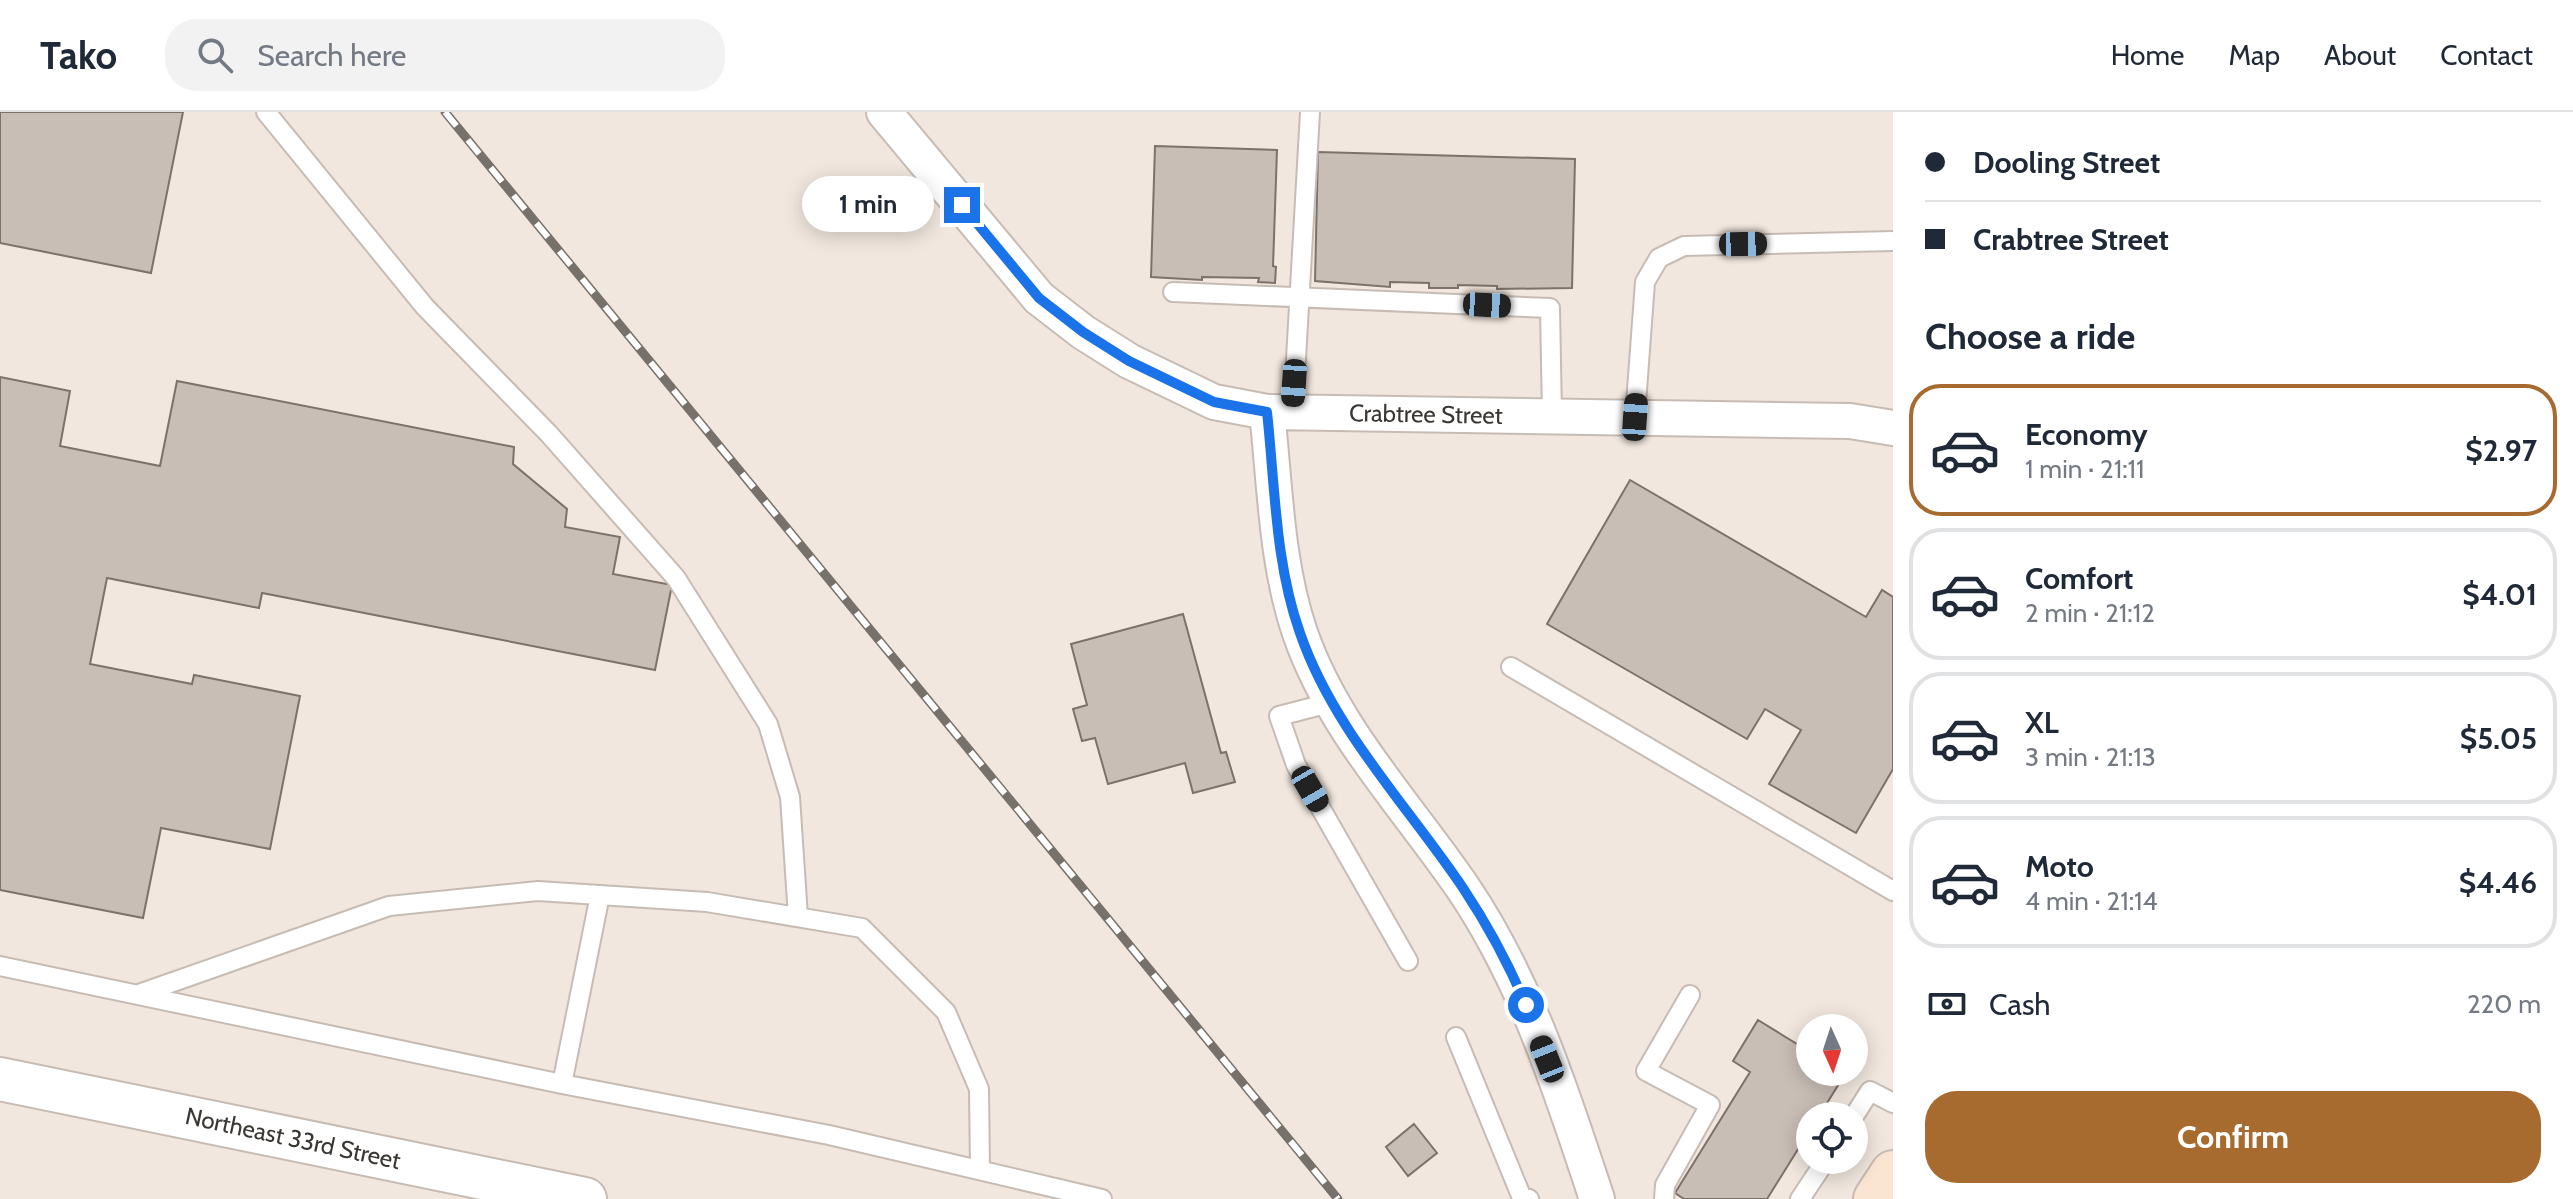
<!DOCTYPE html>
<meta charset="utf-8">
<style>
body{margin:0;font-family:Cabin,sans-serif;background:#f2f2f3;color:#1f2937;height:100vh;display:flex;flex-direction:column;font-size:30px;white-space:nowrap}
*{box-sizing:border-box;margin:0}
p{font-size:26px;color:#747a83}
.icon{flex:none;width:44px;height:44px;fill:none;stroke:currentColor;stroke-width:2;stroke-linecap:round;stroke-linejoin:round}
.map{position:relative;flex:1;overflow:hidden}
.panel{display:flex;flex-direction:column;background:#fff;width:680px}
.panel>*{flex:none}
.top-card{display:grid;align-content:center;height:176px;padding:0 32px;background:#fff}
.needle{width:52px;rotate:177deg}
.tools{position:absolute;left:1796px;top:902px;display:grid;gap:16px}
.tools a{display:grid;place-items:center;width:72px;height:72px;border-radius:50%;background:#fff;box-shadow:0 4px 20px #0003;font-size:40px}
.end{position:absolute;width:36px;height:36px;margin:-18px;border:10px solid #1a73e8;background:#fff;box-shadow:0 0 0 4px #fff}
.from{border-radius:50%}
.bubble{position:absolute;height:56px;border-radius:28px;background:#fff;box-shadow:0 4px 20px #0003;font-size:26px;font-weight:700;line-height:56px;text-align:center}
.car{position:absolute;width:24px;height:48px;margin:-24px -12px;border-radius:10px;box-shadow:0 0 6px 2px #0007;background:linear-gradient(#222 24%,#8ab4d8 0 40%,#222 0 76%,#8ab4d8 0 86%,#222 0)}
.top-card b{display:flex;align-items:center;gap:28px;height:76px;font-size:30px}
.top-card b+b{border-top:2px solid #e0e1e3}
.top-card i{width:20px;height:20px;background:#1f2937}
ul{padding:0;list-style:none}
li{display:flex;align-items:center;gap:24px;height:132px;margin:0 16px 12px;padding:0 16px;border:4px solid #e0e1e3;border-radius:32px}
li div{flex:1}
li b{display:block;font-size:30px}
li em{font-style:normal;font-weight:700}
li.current{border-color:#a76a2f}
li>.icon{width:72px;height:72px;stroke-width:1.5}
h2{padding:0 32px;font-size:36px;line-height:96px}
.pay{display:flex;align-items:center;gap:20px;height:88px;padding:0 32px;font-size:30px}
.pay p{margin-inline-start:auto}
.action{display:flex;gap:16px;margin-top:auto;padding:16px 32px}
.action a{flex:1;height:92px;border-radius:32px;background:#a76a2f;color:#fff;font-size:32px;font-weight:700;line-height:92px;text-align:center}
header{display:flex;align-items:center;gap:48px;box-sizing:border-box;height:112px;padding:0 40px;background:#fff;border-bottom:2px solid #e0e1e3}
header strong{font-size:38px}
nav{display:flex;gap:44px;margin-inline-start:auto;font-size:28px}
.search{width:560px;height:72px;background:#f2f2f3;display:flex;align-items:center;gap:20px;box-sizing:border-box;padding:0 28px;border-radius:32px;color:#747a83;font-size:30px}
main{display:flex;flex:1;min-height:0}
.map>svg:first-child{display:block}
.building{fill:#c9beb6;stroke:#7c726b;stroke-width:2}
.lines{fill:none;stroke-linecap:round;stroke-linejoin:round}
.service-casing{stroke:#c7bcb4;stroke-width:22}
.minor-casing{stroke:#c7bcb4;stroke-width:38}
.tertiary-casing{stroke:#c7bcb4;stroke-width:46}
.secondary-casing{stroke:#c7bcb4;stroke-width:48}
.service{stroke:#fff;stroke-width:18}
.minor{stroke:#fff;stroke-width:34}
.tertiary{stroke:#fff;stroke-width:42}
.secondary{stroke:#fae5d2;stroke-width:44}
.rail-casing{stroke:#77716b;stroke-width:9}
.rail{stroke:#fff;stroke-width:6;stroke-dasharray:18;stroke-linecap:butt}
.route{stroke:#1a73e8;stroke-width:10}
.labels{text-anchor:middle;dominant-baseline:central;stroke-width:8;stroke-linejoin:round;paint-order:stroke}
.street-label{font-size:24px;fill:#3a3632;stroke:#fff}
</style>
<header>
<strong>Tako</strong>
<div class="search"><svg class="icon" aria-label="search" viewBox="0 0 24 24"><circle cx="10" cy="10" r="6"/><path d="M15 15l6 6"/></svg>Search here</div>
<nav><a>Home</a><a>Map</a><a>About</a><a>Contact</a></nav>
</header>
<main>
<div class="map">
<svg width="1893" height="1087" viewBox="0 0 1893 1087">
<rect width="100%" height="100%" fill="#f1e7de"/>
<!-- building -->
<path class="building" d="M0,0h183l-32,161 -151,-30z
M1155,34l122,4 -4,116 3,1 -1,16 -17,-1 1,-4 -57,-1v3l-51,-3z
M1318,40l257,7 -3,129 -75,1v-3l-39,-1v3h-29v-5l-39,-1v5l-75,-6z
M0,265l70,14 -10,55 100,20 17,-85 337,66 -1,17 54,45 -2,18 55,10 -7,37 59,11 -17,85 -393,-77 -3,15 -152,-30 -17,86 102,20 2,-9 106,21 -30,153 -109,-21 -18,90 -143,-28z
M1630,368l236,137 16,-27 11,7v172l-37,64 -87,-49 32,-54 -36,-21 -18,30 -200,-115z
M1183,502l38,139 5,-1 9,30 -42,11 -8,-30 -77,21 -13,-46 -13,3 -9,-32 14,-4 -16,-61z
M1758,908l52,32v20h32l3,2 -26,42h-9v14l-43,69h-83l-9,-6 75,-121 -17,-11z
M1414,1012l23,29 -29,23 -22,-29z"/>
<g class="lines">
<!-- service casing -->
<g class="service-casing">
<path id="service" d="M266,0l159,195 124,127 127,144 92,146 22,73 8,120
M1173,180l377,16 2,108
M1293,300l17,-300
M1635,305l10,-135 14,-24 25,-12 209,-5
M1511,555l382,224
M1333,590l-54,14 17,49 112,196
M0,854l562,118 267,51 273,64
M139,882l250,-88 149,-15 169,11 155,26 84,84 33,77 1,81
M1456,925l66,161 7,1
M562,972l38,-189
M1854,1004l16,-25 23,12
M1664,1087l1,-14 45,-80 -64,-34 44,-76
M1800,1087l26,-39"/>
</g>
<!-- minor casing -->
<g class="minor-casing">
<path id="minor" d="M884,0l155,186 44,34 46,29 85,41 53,10 583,9 43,7
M1267,300c8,73 9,151 33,221 33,96 107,173 163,255 63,93 99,204 134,311"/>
</g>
<!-- tertiary casing -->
<g class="tertiary-casing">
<path id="tertiary" d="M0,967l585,120"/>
</g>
<!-- secondary casing -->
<g class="secondary-casing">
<path id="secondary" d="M1876,1087l17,-26"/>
</g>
<!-- service -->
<use href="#service" class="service"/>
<!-- minor -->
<use href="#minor" class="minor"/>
<!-- tertiary -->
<use href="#tertiary" class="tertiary"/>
<!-- secondary -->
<use href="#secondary" class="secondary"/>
<!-- rail casing -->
<g class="rail-casing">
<path id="rail" d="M445,0l893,1087"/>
</g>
<!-- rail -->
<use href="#rail" class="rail"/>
</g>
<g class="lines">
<!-- route -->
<path class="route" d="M962,93l77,93 44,34 46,29 85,41 53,10c8,73 8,151 33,221 33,96 107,172 163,255 24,36 46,77 63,117"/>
</g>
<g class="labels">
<!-- street labels -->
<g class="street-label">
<text transform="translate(1426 302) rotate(1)">Crabtree Street</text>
<text transform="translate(293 1026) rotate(12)">Northeast 33rd Street</text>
</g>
</g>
</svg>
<div class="tools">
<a><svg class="needle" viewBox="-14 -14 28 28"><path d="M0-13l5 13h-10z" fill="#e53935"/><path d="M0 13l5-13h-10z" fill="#747a83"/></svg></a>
<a><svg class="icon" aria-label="locate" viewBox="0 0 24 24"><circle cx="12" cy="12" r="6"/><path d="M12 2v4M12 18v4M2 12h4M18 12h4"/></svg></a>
</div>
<i class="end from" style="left:1526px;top:893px"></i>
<i class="end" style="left:962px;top:93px"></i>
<div class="bubble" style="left:802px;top:64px;width:132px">1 min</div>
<i class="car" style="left:1743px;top:132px;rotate:89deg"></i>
<i class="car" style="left:1487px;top:193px;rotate:93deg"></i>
<i class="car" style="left:1294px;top:271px;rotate:184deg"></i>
<i class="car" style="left:1635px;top:305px;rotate:4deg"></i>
<i class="car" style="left:1310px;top:677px;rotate:150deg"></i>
<i class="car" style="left:1547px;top:947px;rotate:338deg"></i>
</div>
<section class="panel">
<div class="top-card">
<b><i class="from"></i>Dooling Street</b>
<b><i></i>Crabtree Street</b>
</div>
<h2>Choose a ride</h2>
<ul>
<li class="current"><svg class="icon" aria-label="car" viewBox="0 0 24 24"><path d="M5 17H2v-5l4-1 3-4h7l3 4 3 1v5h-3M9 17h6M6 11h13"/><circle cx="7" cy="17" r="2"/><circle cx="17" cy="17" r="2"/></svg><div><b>Economy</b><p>1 min · 21:11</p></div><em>$2.97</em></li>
<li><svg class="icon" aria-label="car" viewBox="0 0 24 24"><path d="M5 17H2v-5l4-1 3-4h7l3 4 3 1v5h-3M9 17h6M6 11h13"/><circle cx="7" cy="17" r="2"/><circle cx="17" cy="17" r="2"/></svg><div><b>Comfort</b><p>2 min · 21:12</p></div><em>$4.01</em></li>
<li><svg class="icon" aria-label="car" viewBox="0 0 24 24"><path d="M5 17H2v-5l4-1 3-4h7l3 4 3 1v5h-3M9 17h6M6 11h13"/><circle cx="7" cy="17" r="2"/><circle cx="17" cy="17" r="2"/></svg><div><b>XL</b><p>3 min · 21:13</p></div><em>$5.05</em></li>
<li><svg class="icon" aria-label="car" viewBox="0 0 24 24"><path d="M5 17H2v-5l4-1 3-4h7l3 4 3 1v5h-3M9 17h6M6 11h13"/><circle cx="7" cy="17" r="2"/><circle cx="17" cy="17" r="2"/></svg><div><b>Moto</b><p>4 min · 21:14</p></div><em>$4.46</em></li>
</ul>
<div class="pay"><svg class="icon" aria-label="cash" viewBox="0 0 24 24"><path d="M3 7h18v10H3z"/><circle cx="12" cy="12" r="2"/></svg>Cash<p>220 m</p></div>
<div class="action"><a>Confirm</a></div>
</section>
</main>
